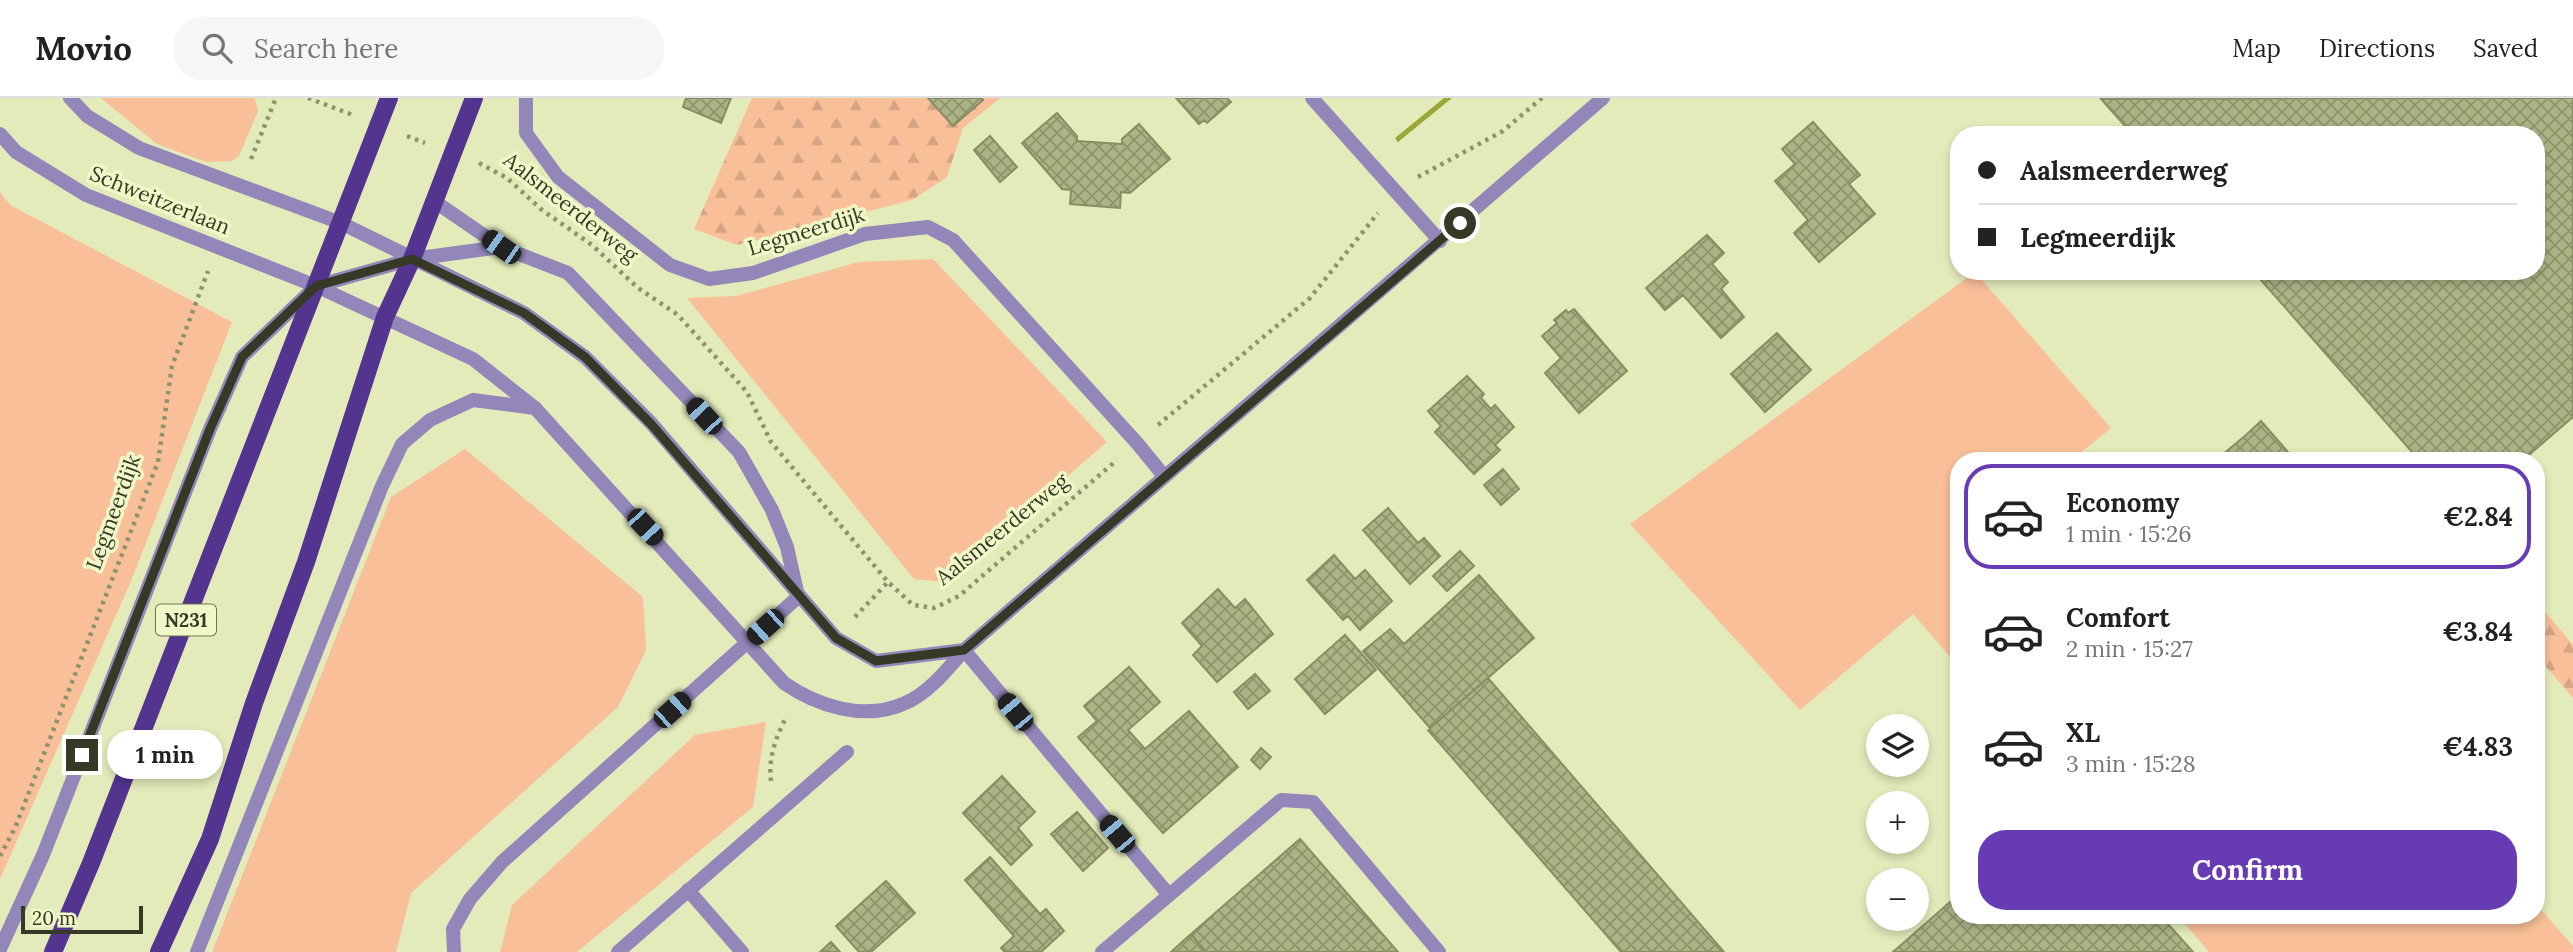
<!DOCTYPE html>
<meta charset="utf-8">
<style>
body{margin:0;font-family:Lora,serif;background:#f6f6f6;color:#222;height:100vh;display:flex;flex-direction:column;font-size:26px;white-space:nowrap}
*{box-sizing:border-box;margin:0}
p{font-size:23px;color:#767676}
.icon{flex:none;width:38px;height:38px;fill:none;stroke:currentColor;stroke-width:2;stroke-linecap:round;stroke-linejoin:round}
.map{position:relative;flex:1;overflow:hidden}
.side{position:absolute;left:1950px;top:354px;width:595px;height:472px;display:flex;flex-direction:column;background:#fff;border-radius:28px;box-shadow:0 4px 10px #0003}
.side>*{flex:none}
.top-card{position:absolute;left:1950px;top:28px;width:595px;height:154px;border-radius:28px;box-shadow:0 4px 10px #0003;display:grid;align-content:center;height:154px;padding:0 28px;background:#fff}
.tools{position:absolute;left:1866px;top:616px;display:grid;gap:14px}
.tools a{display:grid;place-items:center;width:63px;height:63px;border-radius:50%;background:#fff;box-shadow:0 4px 10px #0003;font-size:35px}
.scale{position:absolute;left:21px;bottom:18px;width:122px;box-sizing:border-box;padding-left:7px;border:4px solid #363926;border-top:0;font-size:19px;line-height:24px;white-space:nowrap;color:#363926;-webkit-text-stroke:5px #f0f8c8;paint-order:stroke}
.end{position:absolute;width:32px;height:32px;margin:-16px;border:9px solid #363926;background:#fff;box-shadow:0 0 0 4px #fff}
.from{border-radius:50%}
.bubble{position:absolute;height:49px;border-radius:24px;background:#fff;box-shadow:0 4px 10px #0003;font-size:23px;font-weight:700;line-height:49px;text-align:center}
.car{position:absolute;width:21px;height:42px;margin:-21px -10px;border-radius:9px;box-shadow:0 0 5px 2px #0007;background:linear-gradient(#222 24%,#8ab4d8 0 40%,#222 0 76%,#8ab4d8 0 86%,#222 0)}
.top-card b{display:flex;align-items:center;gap:24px;height:66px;font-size:26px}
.top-card b+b{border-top:2px solid #e0e0e0}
.top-card i{width:18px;height:18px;background:#222}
ul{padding:12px 0 0;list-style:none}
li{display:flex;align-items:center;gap:21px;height:105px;margin:0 14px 10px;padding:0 14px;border:4px solid transparent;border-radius:28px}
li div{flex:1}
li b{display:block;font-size:26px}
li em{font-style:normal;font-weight:700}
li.on{border-color:#673bb3}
li>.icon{width:63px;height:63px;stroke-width:1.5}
.button{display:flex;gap:14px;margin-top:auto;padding:14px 28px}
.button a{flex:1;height:80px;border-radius:28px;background:#673bb3;color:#fff;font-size:28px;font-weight:700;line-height:80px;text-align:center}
header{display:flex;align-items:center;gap:42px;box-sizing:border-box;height:98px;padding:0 35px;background:#fff;border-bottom:2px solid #e0e0e0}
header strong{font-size:33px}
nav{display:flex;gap:38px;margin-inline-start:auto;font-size:24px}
.search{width:490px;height:63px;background:#f6f6f6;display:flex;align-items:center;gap:18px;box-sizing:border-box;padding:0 24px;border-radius:28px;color:#767676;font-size:26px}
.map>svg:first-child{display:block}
.green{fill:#f8bf98}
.forest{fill:url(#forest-firs)}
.water{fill:url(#water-ripples)}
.building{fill:url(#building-cross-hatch);stroke:#878e62;stroke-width:2}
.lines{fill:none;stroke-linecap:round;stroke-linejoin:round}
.path{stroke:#8d9271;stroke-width:4.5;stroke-dasharray:3.5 5;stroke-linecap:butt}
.service{stroke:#9387ba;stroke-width:14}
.minor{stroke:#9387ba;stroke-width:14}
.tertiary{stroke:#9387ba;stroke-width:14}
.primary{stroke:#53348f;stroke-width:18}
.route{stroke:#363926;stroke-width:9}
.labels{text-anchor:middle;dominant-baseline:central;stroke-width:7;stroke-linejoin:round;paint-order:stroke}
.shield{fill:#f0f8c8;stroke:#6e7257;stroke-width:2}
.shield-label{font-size:19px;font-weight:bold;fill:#363926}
.street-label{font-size:21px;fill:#363926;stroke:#f0f8c8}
</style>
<header>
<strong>Movio</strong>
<div class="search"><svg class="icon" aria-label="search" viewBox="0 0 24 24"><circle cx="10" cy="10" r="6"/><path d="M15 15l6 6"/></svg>Search here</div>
<nav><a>Map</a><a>Directions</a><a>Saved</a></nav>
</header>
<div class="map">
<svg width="2573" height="854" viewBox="0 0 2573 854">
<defs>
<pattern id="forest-firs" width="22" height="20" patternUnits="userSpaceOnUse" patternTransform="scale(1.75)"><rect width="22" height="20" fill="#f8bf98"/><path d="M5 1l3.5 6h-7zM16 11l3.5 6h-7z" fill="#d5a583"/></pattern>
<pattern id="water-ripples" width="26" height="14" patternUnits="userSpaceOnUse" patternTransform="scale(1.75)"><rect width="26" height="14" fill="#9ba736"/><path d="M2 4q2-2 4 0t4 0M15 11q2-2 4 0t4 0" fill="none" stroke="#7f892d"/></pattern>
<pattern id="building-cross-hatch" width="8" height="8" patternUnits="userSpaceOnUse" patternTransform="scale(1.75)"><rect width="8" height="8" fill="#acb486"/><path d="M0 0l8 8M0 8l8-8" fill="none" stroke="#8d936d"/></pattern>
</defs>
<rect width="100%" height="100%" fill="#e3ebbb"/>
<!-- green -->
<path class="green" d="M101,0h154l3,13 -19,45 -7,5 -26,1 -49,-18z
M0,94l10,13 222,117 -101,259 -131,298z
M933,161l174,183 -162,140 -31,-3 -227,-281 49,-2 123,-34z
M1975,174l136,156 -39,32h-114v206l-45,-52 -113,96 -170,-186z
M465,351l178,148 3,53 -28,57 -207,186 -15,59h-184l179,-455z
M766,624l-13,85 -176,145h-77l12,-47 183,-170z
M2536,806l37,42v6h-364l-32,-37h359z"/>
<!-- forest -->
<path class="forest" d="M752,0h248l-37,30 -16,49 -35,23 -175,45 -43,-16z
M2536,503l37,44v53l-37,-43z"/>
<!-- water -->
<path class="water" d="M1444,0h8l-54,44 -3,-4z"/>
<!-- building -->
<path class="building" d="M686,0h45l-10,25 -38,-16z
M928,0h54l1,2 -30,26z
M1176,0h51l4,4 -24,21 -3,-3 -5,4z
M2573,0v319l-50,43h-104l-166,-189h283v-136h-403l-32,-36z
M1057,15l20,23v5l45,3v-5l17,-15 31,35 -40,34 -9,-1 -1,16 -50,-4 1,-14 -9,-1 -40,-46z
M1813,24l47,53 -11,9 26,30 -56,48 -25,-29 14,-13 -33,-39 20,-17 -13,-15z
M990,38l27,31 -17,15 -26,-32z
M1707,137l17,18 -12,11 16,18 -7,7 23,28 -23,21 -38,-43 -18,15 -19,-22z
M1574,211l53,62 -48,42 -34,-40 16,-15 -19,-22 15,-13 -3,-3 12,-10 2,3z
M1777,235l34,37 -46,42 -34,-38z
M1467,278l17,18 -3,4 10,11 4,-4 19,22 -19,18 5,5 -26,24 -39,-42 6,-6 -13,-15z
M2261,323l34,39h-79l30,-25z
M1503,371l16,20 -18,16 -17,-20z
M1388,410l30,35 6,-5 16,18 -30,28 -47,-54z
M1460,453l14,15 -27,25 -14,-15z
M1334,457l21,24 10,-9 27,31 -32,29 -12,-14 -5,4 -36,-40z
M1479,477l55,63 -104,90 -67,-77 27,-22 14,15z
M1218,491l17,19 10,-9 28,35 -56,48 -24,-27 9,-9 -20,-23z
M1345,537l31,35 -51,44 -30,-35z
M1129,569l31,35 -32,28 17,19 44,-38 49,56 -75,66 -85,-96 19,-16 -13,-15z
M1255,576l15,17 -22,18 -14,-17z
M1488,580l236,274h-103l-193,-222z
M1261,650l10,9 -11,12 -9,-9z
M1002,678l33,36 -17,16 14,17 -21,20 -48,-52z
M1077,714l31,36 -25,23 -32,-37z
M1300,741l98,113h-192l-15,-18z
M990,759l50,57 6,-5 18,22 -23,21h-36l-4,-4 13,-12 -49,-56z
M886,783l29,32 -44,39h-12l-23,-26z
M1958,797v20h202l33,37h-300z
M1191,836l15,18h-35z
M831,844l9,10h-20z"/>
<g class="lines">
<!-- path -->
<path class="path" d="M308,0l45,17
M407,38l18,7
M251,61l25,-61
M479,65l28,15 35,32 50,35 46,43 40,27 69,77 24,50 117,140 25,23 21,3 25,-12 158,-136
M1418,79l85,-46 39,-33
M1158,327l152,-127 68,-85
M855,519l33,-35
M771,683c-3,-23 5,-45 16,-65
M0,758l15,-28 143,-366 14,-96 36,-95"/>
<!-- service -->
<path class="service" d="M1312,0l128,143
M434,103l67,46 67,26 171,179 33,58 15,37 11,49
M964,552l205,245
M688,792l54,62
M0,851l43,-94 167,-426 32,-72 74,-71 96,-27 89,-12
M197,854l185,-466 20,-42 28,-24 43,-20 62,8
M1102,854l179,-152 32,2 126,150"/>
<!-- minor -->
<path class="minor" d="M526,0v35l32,44 112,88 39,14 44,-6 112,-39 63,-7 25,13 184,203 27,33
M454,854l-1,-23 17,-30 32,-37 296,-265
M618,854l229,-200"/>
<!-- tertiary -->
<path class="tertiary" d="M70,0l17,18 52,32 202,75 183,90 61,44 66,66 185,215 40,23 88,-11
M0,36l16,18 70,43 230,91 157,73 62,49 249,275c33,23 80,38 119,21 25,-10 44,-34 61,-54l639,-552"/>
<!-- primary -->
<path class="primary" d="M53,854l38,-89 298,-765
M159,854l51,-113 44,-136 52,-141 79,-245 27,-58 62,-161"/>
</g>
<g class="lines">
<!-- route -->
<path class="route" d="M82,657l128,-326 32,-72 74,-71 96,-27 112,54 61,44 66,67 185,214 40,23 88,-11 496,-427"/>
</g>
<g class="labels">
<!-- shield labels -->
<rect class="shield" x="156" y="506.5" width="60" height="31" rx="5"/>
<g class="shield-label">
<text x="186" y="522">N231</text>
</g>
<!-- street labels -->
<g class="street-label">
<text transform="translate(160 102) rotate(22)">Schweitzerlaan</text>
<text transform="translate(571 109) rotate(38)">Aalsmeerderweg</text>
<text transform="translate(806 133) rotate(-17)">Legmeerdijk</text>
<text transform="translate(113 414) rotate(-70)">Legmeerdijk</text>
<text transform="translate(1002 431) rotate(-39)">Aalsmeerderweg</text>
</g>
</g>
</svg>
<div class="tools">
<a><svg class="icon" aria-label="layers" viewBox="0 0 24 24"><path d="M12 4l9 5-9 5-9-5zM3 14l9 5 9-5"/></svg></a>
<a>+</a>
<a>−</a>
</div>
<div class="scale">20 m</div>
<i class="end from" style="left:1460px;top:125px"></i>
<i class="end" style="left:82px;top:657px"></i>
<div class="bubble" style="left:107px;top:632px;width:116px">1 min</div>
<i class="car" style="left:501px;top:149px;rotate:305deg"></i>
<i class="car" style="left:704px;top:318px;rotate:317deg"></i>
<i class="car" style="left:645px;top:429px;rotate:137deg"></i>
<i class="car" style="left:765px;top:529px;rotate:228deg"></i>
<i class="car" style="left:672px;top:612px;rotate:48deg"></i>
<i class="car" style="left:1015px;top:614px;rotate:320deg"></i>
<i class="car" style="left:1117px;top:736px;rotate:320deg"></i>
<div class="top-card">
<b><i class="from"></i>Aalsmeerderweg</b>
<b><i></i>Legmeerdijk</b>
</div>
<section class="side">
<ul>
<li class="on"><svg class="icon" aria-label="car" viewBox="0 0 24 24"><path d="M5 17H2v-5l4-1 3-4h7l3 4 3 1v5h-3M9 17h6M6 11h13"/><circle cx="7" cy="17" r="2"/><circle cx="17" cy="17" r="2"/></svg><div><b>Economy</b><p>1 min · 15:26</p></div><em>€2.84</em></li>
<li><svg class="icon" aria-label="car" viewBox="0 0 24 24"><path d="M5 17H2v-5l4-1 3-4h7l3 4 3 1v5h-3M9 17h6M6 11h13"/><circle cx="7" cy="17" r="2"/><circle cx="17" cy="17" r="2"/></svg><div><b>Comfort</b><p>2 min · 15:27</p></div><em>€3.84</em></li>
<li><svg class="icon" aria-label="car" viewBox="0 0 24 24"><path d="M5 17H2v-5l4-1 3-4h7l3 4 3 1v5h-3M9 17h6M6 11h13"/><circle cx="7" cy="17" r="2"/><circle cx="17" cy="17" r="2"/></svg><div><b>XL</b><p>3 min · 15:28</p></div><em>€4.83</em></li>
</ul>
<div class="button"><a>Confirm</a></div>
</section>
</div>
